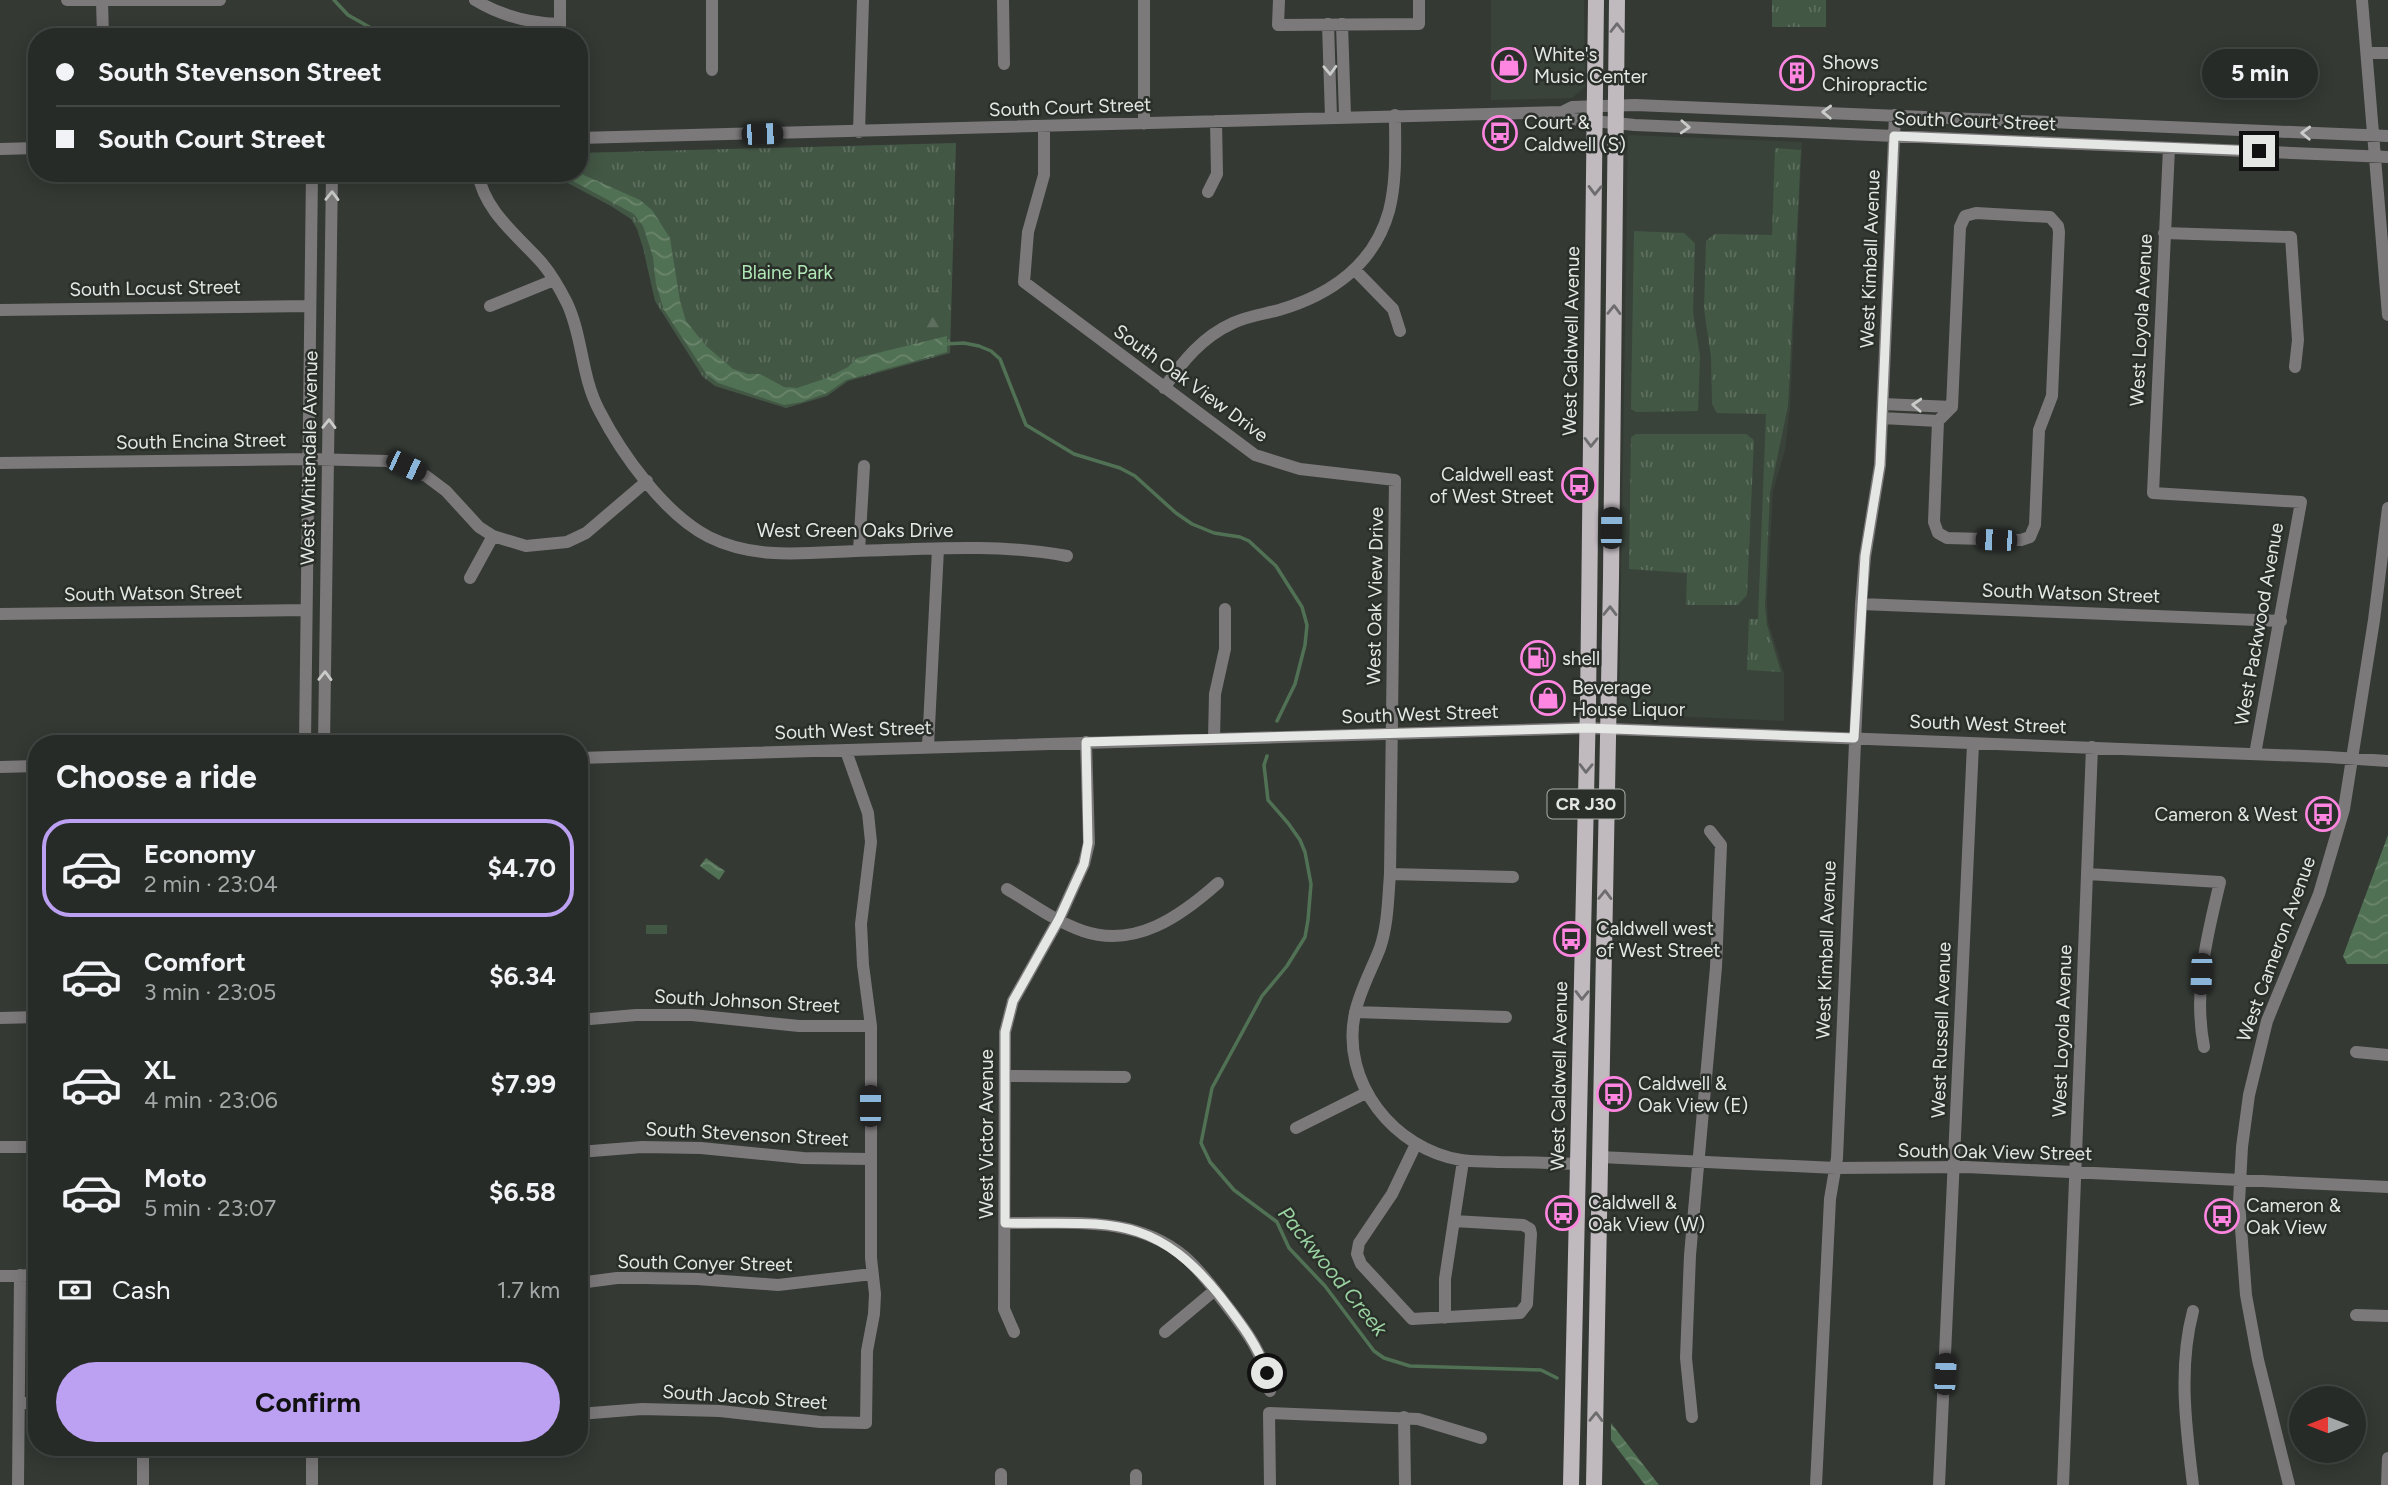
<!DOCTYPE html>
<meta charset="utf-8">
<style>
body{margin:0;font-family:Figtree,sans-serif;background:#2f332f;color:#f1f3f6;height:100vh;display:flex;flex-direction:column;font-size:26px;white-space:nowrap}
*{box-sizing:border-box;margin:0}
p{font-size:23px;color:#a4a7a7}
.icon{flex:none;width:38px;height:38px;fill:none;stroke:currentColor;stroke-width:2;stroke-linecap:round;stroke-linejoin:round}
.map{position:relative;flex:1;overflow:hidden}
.panel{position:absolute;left:28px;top:735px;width:560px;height:721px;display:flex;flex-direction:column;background:#272b27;border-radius:28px;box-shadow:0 4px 18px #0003,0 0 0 2px #434744}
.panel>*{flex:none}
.top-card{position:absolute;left:28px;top:28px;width:560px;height:154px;border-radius:28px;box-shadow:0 4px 18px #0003,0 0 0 2px #434744;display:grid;align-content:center;height:154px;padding:0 28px;background:#272b27}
.needle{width:46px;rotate:270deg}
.tools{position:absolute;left:2289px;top:1386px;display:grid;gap:14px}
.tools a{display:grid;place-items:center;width:77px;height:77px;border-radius:50%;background:#272b27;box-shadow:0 4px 18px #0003,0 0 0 2px #434744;font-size:35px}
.end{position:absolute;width:32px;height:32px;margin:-16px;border:9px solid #e4e7e4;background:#111;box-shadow:0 0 0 4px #111}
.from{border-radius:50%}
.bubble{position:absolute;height:49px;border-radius:24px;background:#272b27;box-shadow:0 4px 18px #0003,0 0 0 2px #434744;font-size:23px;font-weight:700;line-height:49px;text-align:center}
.car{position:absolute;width:21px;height:42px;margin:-21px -10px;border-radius:9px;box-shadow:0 0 5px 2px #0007;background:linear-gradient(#222 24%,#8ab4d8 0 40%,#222 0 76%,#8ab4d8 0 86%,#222 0)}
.top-card b{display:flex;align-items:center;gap:24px;height:66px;font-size:26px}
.top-card b+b{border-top:2px solid #434744}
.top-card i{width:18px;height:18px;background:#f1f3f6}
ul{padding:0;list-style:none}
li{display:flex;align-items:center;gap:21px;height:98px;margin:0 14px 10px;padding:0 14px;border:4px solid transparent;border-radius:28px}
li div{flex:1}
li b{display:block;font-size:26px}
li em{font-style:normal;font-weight:700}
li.on{border-color:#bca0f2}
li>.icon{width:63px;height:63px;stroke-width:1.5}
h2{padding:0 28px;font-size:32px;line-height:84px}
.pay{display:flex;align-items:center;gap:18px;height:77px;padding:0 28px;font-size:26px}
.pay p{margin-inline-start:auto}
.primary-button{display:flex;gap:14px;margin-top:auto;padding:14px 28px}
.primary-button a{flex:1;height:80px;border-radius:42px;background:#bca0f2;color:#111;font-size:28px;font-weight:700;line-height:80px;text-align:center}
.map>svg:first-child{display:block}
.built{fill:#39433a}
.grass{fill:url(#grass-tufts)}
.forest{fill:url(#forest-firs)}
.pitch{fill:#435745}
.water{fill:url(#water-waves)}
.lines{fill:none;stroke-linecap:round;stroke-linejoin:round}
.stream{stroke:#517154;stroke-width:3.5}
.minor{stroke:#7c797b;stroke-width:12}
.major{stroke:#c0b9be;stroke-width:16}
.oneway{stroke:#6e6d6d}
.oneway2{stroke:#caccca}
.route{stroke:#e4e7e4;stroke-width:9}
.labels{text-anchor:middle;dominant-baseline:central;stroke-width:5;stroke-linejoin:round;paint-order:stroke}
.shield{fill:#2a2f2a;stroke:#acb0ac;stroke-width:2}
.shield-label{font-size:18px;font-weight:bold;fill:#e4e7e4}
.poi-label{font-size:19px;fill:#e4e7e4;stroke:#2a2f2a;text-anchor:start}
.street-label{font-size:19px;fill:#e4e7e4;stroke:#2a2f2a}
.park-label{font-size:19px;fill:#b0e8b6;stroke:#2a2f2a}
.water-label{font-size:21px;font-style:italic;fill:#9ad1a0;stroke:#2a2f2a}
</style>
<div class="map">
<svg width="2388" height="1485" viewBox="0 0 2388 1485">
<defs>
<pattern id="grass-tufts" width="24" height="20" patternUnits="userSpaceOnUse" patternTransform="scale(1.75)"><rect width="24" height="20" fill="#435745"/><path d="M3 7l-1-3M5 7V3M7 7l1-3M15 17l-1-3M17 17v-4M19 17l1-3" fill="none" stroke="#5e6f60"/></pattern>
<pattern id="forest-firs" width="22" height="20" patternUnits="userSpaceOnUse" patternTransform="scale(1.75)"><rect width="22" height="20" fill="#435745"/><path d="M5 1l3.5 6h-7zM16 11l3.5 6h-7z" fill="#5e6f60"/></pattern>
<pattern id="water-waves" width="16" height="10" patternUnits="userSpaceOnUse" patternTransform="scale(1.75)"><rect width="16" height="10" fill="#517154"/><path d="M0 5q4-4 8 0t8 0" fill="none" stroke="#6a856c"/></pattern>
</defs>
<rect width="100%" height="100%" fill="#343934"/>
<!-- built -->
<path class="built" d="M1491,0h93l1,87 -13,11 -81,2z
M1628,135l174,7 -12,266 -5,42 -12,41 -6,108 1,22 16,52v48l-165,-7z"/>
<!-- grass -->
<path class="grass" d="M1772,0h54v27h-54z
M956,143l-6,210 -102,28 -21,15 -41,12 -71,-22 -12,-9 -48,-76 -12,-53 -6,-19 -6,-10 -20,-13 -62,-33h30v-20z
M1775,148l26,2 -13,256 -18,86 -5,115 2,18 14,47 -34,-2 2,-51h9l8,-205 -49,-1 -5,-9 -1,-47 -7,-48 2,-68 9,-7 57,1z
M1634,231l50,2 11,10 -2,69 7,44 -2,55 -62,1 -5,-3z
M1636,434h110l8,6 -7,155 -9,10h-52l1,-32 -58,-4 2,-132z"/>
<!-- forest -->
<path class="forest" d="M941,288l2,2 -2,37 -14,8 -12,-11c8,-20 5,-26 26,-36z"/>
<!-- pitch -->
<path class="pitch" d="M646,925h21v9h-21z"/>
<!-- water -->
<path class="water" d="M558,173h21l61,27 12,10 18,28 10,63 6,20 20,25 27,23 15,5h12l24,13 13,1 30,-10 21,-11 9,-9 90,-22v16l-101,28 -19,13 -25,9 -18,3 -66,-22 -11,-8 -43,-65 -8,-26 -3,-27 -10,-31 -9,-12z
M2388,835v129h-41l-4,-8z
M706,858l19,13 -6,9 -19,-14z
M1611,1423l48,62h-14l-34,-45z"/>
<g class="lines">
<!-- stream -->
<path class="stream" d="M334,0l14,15 39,22
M944,344l20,-1 15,3 12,5 9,8 26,66 48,29 46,14 15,8 41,37 16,11 22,9 26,4 9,4 27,25 26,41 5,18 -2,20 -10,39 -18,37
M1267,756l-3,9 4,35 20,23 12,17 5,12 6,32 -3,36 -3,17 -18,29 -25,30 -50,92 -11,55 9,19 24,28 43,32 12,26 36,38 49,65 10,7 26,8 131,4 16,8"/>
<!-- minor -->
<path class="minor" d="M67,0h153
M102,0l1,37
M475,0c26,16 54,23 85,24
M712,0v70
M1003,0l1,64
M1144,0v124
M1279,0l-1,25 141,-1v-24
M2362,0l26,315
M1328,24l3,93
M1342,24l3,92
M560,37v-37
M2367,53h21
M1562,112l10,7 63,6 753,32
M1044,127v48l-16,57 -4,50 231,173 45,14 95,11 -5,394c-2,25 -2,50 -10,74 -8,21 -20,42 -25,65 -15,69 39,136 106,147 12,2 25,1 38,2 26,0 53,1 80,2
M859,132l4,-132
M579,138l983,-26 10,-5 63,-2 753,31
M2169,148l-16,345 148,9 -46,252
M0,149l37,-1
M478,173c6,38 40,63 64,90 10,12 18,26 25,40 16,34 14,73 32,107 22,43 65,104 110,127 46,23 96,16 146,14 70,-2 142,-8 212,5
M1208,192l9,-18 -1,-53
M1976,213l74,4 8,9 1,6 -7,164 -13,34 -4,95 -5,12 -9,3 -74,-2 -9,-5 -4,-11 4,-101 14,-14 8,-180 5,-11z
M2164,233l127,4 7,103 -3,27
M1355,270l38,39 7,22
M490,306l64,-26
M0,310l310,-4
M1164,388c19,-27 38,-51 69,-65 15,-7 31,-9 46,-13 51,-15 95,-45 110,-99 8,-31 6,-64 6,-96
M1883,404l69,3
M1882,418l56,3
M0,463l309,-4 78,2 39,15 20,15 33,36 14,9 33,10 41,-4 19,-9 61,-52
M859,551l5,-85
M470,578l23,-42
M1861,604l420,17
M0,614l306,-4
M1214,739l1,-45 10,-45v-40
M305,744l7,-571
M324,744l8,-571
M928,746l10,-197
M579,758l1008,-30 741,29 60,4
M0,767l37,-1
M1390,874l123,3
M2088,874l132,8c-13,54 -27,108 -16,165
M1007,889c24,14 49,33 76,42 52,18 98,-15 135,-48
M1355,1012l151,5
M0,1018l37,-1
M579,1020l57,-5h56l107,11h72
M579,1046v-26
M2356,1052l32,3
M1005,1076l120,1
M1296,1128l70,-35
M1416,1144l-24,50 -33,49 -2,11 4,10 51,55 108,-6 7,-9 4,-70 -1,-5 -7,-4 -69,-4
M0,1147h37
M579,1152l63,-5 59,1 102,10 67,1
M1600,1157l236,11 130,-1 422,20
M1005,1223c62,1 130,-9 180,34 16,14 29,32 42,49 21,27 38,50 43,85
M0,1276l37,-1
M579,1283l38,-5h27l53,1 81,6 94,-11
M2356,1315l32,1
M1445,1318v-39l18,-118
M1014,1332l-10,-23 1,-277 8,-31 46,-82 25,-55 5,-21 -3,-101
M1165,1332l50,-42
M19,1403h18
M579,1414l63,-5 40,1 38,1 100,11 46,1 1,-72 7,-37 1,-20 -4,-36v-232l-8,-61 -2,-41 10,-82 -3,-29 -22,-62
M1404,1417l1,68
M1692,1417l-6,-59 4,-103 26,-288 5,-122 -11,-14
M312,1447v38
M1136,1475v10
M18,1485l2,-210
M143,1485v-38
M1001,1485v-11
M1270,1485l-1,-72 149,6 63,19
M1816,1485l14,-286 7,-41 24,-554 4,-47 15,-92 15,-350
M1939,1485l34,-741
M2063,1485l29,-738
M2193,1485c-7,-58 -15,-117 0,-174
M2289,1485l-31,-125 -12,-65 -7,-93 3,-55 7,-52 18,-74 52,-127 25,-85 30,-189 14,-112
M2387,1485l1,-27"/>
<!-- major -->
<path class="major" d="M1571,1485l17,-780 8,-705
M1594,1485l17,-907 6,-578"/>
</g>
<!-- one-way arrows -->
<defs><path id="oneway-chevron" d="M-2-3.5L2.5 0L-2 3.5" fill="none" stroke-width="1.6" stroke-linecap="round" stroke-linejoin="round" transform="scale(1.75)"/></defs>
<g class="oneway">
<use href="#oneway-chevron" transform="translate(1617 28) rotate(-90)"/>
<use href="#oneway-chevron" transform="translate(1595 190) rotate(91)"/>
<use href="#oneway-chevron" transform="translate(1614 310) rotate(-89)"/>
<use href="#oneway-chevron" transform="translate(1591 442) rotate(91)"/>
<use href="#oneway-chevron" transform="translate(1610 611) rotate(-89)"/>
<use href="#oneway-chevron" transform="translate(1586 768) rotate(91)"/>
<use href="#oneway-chevron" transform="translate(1605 895) rotate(-89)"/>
<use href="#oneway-chevron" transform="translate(1582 995) rotate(91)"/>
<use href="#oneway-chevron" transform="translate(1596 1417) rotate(-89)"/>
</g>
<g class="oneway2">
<use href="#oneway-chevron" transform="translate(1330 70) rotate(88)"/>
<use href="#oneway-chevron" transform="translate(1827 112) rotate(-178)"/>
<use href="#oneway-chevron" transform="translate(1685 127) rotate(3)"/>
<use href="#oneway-chevron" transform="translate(2306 133) rotate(-178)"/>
<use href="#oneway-chevron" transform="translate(332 196) rotate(-89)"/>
<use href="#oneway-chevron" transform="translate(1917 405) rotate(-177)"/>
<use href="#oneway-chevron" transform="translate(329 424) rotate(-89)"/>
<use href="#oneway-chevron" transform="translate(325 676) rotate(-89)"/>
</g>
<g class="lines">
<!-- route -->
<path class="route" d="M1267,1373c-10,-30 -28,-52 -47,-77 -69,-86 -115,-71 -215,-73v-191l8,-31 46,-82 25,-55 4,-21 -2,-101 501,-14 267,10 11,-182 15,-91 14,-329 365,15"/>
</g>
<!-- icons -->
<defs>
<g id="shop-ring" transform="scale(1.75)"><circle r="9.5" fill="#2a2f2a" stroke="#fe85e0" stroke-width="1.5"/><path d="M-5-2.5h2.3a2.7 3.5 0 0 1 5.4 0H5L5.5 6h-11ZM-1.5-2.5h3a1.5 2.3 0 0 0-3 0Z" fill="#fe85e0"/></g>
<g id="building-ring" transform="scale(1.75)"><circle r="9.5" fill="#2a2f2a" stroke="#fe85e0" stroke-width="1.5"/><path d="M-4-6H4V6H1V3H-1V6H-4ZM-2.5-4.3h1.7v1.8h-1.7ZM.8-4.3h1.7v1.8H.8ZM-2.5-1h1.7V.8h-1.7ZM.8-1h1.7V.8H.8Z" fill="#fe85e0"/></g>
<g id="bus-ring" transform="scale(1.75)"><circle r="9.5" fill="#2a2f2a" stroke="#fe85e0" stroke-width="1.5"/><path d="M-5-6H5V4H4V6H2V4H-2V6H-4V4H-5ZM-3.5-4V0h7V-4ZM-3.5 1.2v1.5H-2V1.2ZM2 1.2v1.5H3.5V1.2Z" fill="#fe85e0"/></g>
<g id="fuel-ring" transform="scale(1.75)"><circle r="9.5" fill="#2a2f2a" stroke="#fe85e0" stroke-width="1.5"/><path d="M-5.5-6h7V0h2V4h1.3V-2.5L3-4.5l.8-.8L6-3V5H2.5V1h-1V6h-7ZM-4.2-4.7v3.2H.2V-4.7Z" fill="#fe85e0"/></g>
</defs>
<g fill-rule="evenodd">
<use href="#shop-ring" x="1509" y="65"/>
<use href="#building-ring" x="1797" y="73"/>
<use href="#bus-ring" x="1500" y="133"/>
<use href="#bus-ring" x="1579" y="485"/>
<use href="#fuel-ring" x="1538" y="658"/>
<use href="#shop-ring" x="1548" y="698"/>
<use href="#bus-ring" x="2323" y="814"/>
<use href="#bus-ring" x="1571" y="939"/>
<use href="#bus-ring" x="1614" y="1094"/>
<use href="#bus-ring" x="1563" y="1213"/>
<use href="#bus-ring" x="2222" y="1216"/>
</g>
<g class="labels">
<!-- shield labels -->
<rect class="shield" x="1547.5" y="789.5" width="77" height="29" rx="5"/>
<g class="shield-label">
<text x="1586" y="804">CR J30</text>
</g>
<!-- poi labels -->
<g class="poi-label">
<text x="1534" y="54">White's<tspan x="1534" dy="22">Music Center</tspan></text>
<text x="1822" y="62">Shows<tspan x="1822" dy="22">Chiropractic</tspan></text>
<text x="1524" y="122">Court &amp;<tspan x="1524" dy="22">Caldwell (S)</tspan></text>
<text x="1554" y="474" text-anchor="end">Caldwell east<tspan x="1554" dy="22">of West Street</tspan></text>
<text x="1562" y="658">shell</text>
<text x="1572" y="687">Beverage<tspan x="1572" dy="22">House Liquor</tspan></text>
<text x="2298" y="814" text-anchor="end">Cameron &amp; West</text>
<text x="1596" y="928">Caldwell west<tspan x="1596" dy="22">of West Street</tspan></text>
<text x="1638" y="1083">Caldwell &amp;<tspan x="1638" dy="22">Oak View (E)</tspan></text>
<text x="1588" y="1202">Caldwell &amp;<tspan x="1588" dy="22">Oak View (W)</tspan></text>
<text x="2246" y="1205">Cameron &amp;<tspan x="2246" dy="22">Oak View</tspan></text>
</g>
<!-- street labels -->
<g class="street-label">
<text transform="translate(1070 107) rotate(-2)">South Court Street</text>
<text transform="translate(1975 121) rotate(2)">South Court Street</text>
<text transform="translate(1870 259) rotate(-88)">West Kimball Avenue</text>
<text transform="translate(155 288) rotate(-1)">South Locust Street</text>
<text transform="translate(2141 320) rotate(-87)">West Loyola Avenue</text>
<text transform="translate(1571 341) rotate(-89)">West Caldwell Avenue</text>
<text transform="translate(1191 383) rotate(36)">South Oak View Drive</text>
<text transform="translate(201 441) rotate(-1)">South Encina Street</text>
<text transform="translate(309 458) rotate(-89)">West Whitendale Avenue</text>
<text x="855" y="530">West Green Oaks Drive</text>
<text transform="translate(153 593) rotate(-1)">South Watson Street</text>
<text transform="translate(2071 593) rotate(2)">South Watson Street</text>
<text transform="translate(1375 596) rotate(-89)">West Oak View Drive</text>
<text transform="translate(2259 624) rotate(-80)">West Packwood Avenue</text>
<text transform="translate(1420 714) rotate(-2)">South West Street</text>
<text transform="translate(1988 724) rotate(2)">South West Street</text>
<text transform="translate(853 730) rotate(-2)">South West Street</text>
<text transform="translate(2276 949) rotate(-70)">West Cameron Avenue</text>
<text transform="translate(1826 950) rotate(-88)">West Kimball Avenue</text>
<text transform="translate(747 1001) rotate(3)">South Johnson Street</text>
<text transform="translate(1941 1030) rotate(-88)">West Russell Avenue</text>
<text transform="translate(2062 1031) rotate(-88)">West Loyola Avenue</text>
<text transform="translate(1559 1076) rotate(-89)">West Caldwell Avenue</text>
<text transform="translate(747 1134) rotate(3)">South Stevenson Street</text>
<text transform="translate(986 1134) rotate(-90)">West Victor Avenue</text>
<text transform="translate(1995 1152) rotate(1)">South Oak View Street</text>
<text transform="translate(705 1263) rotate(1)">South Conyer Street</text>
<text transform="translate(745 1397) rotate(4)">South Jacob Street</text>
</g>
<!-- park labels -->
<g class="park-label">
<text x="787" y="272">Blaine Park</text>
</g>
<!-- water labels -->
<g class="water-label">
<text transform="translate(1333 1271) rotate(51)">Packwood Creek</text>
</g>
</g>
</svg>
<div class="tools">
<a><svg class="needle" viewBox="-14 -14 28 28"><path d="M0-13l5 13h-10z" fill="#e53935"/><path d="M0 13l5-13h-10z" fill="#a4a7a7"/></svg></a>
</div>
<i class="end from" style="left:1267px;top:1373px"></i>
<i class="end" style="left:2259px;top:151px"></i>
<div class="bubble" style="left:2202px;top:49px;width:116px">5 min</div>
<i class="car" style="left:762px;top:134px;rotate:88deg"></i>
<i class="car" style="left:406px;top:466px;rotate:115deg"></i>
<i class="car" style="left:1611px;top:528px;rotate:1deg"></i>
<i class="car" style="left:1996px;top:540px;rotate:272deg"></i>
<i class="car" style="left:2201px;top:974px;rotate:182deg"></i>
<i class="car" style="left:870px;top:1106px;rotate:0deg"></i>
<i class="car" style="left:1945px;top:1374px;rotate:3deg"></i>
<div class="top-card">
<b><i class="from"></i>South Stevenson Street</b>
<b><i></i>South Court Street</b>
</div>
<section class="panel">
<h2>Choose a ride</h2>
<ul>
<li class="on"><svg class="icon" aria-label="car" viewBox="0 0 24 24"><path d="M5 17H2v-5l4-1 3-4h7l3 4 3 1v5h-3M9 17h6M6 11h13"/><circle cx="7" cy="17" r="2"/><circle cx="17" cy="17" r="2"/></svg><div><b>Economy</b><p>2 min · 23:04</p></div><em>$4.70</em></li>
<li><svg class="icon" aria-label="car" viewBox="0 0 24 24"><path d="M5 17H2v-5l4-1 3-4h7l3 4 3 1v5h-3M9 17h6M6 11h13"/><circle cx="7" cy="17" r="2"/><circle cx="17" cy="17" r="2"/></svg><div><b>Comfort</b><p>3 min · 23:05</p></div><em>$6.34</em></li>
<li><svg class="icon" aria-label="car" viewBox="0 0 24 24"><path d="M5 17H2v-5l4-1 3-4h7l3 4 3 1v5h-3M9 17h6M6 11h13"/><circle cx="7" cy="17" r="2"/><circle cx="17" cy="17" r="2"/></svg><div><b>XL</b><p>4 min · 23:06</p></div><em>$7.99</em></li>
<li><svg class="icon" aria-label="car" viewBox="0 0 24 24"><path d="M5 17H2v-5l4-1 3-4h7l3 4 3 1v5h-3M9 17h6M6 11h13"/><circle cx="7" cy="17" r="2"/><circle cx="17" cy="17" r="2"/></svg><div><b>Moto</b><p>5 min · 23:07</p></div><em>$6.58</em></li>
</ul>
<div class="pay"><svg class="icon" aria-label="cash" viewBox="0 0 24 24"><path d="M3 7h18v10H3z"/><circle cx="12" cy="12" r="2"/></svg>Cash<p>1.7 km</p></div>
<div class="primary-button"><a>Confirm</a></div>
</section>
</div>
